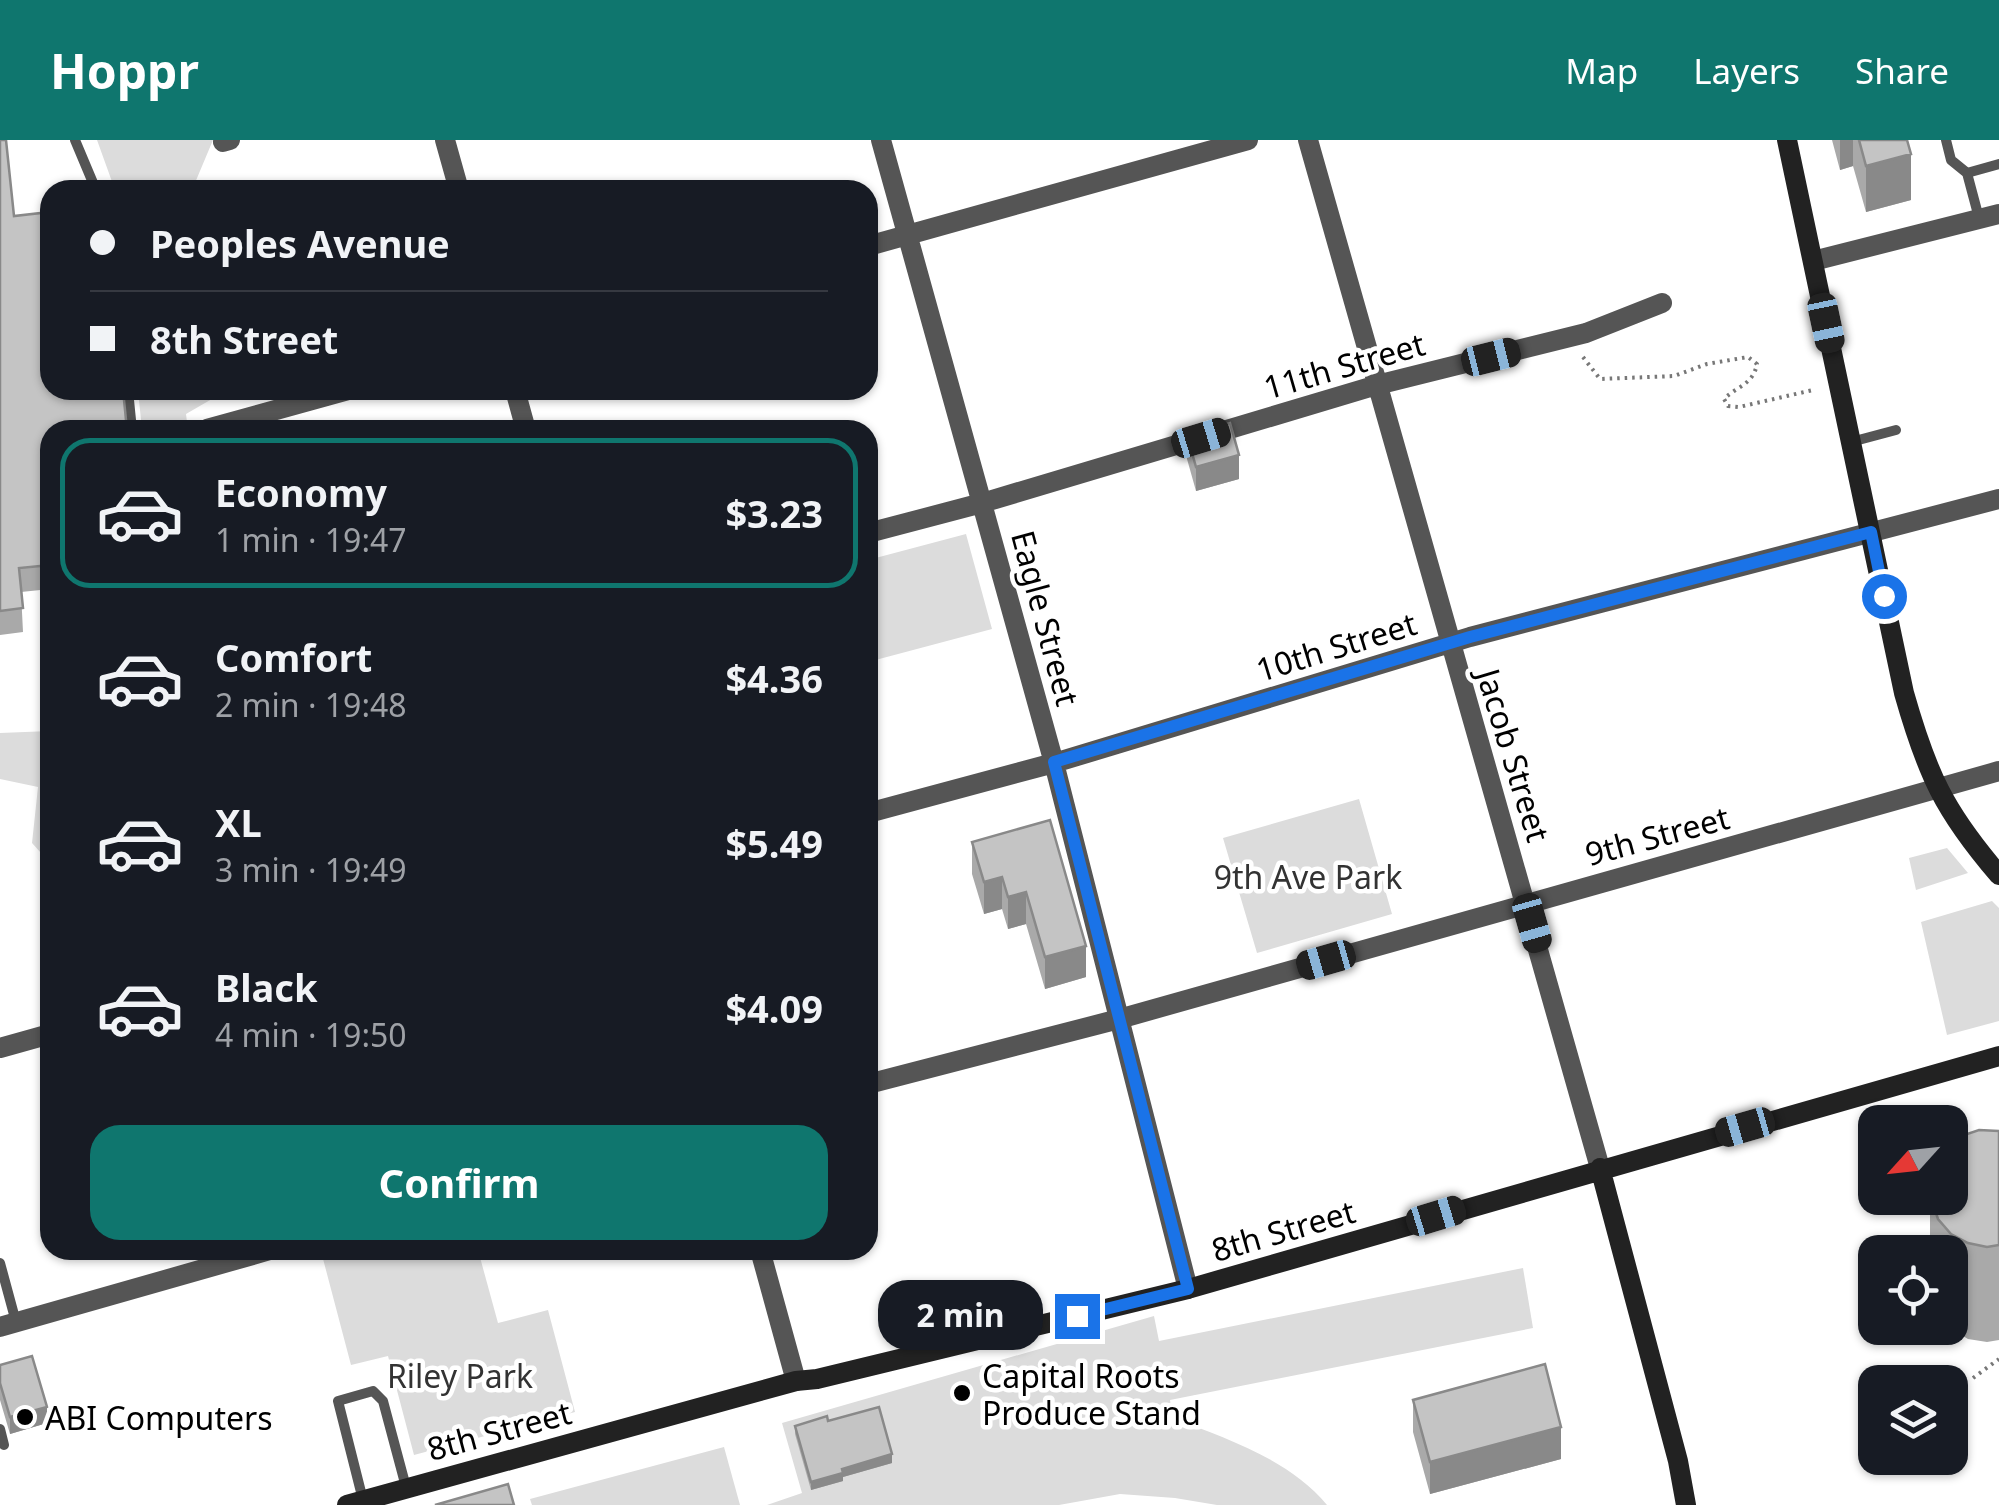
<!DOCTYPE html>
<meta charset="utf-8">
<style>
body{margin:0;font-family:"Noto Sans",sans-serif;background:#20242c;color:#f1f3f6;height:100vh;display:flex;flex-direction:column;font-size:38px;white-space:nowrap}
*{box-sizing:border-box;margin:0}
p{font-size:32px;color:#9ea1a6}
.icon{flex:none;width:55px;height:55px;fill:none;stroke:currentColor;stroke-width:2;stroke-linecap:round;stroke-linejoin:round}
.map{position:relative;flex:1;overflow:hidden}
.side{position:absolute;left:40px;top:280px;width:838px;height:840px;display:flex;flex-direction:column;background:#171b24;border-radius:30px;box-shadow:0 2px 8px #0004}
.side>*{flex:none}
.hud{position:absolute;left:40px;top:40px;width:838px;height:220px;border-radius:30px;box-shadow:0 2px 8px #0004;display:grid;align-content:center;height:220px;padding:0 50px;background:#171b24}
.needle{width:65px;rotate:243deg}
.controls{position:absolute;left:1858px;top:965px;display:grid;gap:20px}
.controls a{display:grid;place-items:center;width:110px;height:110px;border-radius:20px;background:#171b24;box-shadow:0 2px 8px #0004;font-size:50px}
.end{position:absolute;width:45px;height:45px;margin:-22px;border:12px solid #1a73e8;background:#fff;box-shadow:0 0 0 5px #fff}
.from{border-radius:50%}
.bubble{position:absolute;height:70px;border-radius:30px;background:#171b24;box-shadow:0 2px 8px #0004;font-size:32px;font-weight:700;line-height:70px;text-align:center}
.car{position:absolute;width:30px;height:60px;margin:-30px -15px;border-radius:12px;box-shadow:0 0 8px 2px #0007;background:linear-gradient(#222 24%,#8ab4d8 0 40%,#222 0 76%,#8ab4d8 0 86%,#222 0)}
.hud b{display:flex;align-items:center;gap:35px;height:95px;font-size:38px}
.hud b+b{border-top:2px solid #363941}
.hud i{width:25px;height:25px;background:#f1f3f6}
ul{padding:18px 0 0;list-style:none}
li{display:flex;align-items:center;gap:30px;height:150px;margin:0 20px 15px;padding:0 30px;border:5px solid transparent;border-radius:30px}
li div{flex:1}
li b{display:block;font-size:38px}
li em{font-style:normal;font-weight:700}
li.on{border-color:#0f766e}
li>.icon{width:90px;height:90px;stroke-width:1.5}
.action{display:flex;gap:20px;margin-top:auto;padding:20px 50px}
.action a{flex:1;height:115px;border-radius:30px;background:#0f766e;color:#fff;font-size:40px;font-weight:700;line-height:115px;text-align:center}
header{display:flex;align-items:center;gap:60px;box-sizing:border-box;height:140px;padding:0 50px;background:#0f766e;color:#fff}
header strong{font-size:48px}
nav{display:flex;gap:55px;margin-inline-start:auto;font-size:35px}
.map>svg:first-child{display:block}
.green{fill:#dcdcdc}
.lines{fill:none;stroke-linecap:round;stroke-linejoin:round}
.path{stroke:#777;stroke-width:4;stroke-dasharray:2.5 5;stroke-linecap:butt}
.lane{stroke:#555;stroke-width:10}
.street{stroke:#555;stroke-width:20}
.secondary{stroke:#222;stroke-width:20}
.wall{fill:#a9a9a9}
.shaded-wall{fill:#898989}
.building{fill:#c4c4c4;stroke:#898989;stroke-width:2.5}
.route{stroke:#1a73e8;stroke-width:12}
.poi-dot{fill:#000;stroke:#fff;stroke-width:4}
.labels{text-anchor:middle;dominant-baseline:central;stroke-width:9;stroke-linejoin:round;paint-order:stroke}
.street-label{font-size:32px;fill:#000;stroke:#fff}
.park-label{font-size:32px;fill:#333;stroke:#fff}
.poi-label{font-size:32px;fill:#000;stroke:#fff;text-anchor:start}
</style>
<header>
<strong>Hoppr</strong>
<nav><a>Map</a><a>Layers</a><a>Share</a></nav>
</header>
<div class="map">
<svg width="1999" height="1365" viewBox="0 0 1999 1365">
<rect width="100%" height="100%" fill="#fff"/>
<!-- green -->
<path class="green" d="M97,0h116l-21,50h-77z
M138,250h86v2l-38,22 2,16h-46z
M966,394l26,95 -124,33v-102z
M50,591v132l-18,-20 6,-56 -38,-8v-46z
M1359,659l33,115 -135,39 -34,-115z
M1947,708l21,25 -52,17 -7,-32z
M1992,761l7,7v113l-52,14 -26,-113z
M342,1110h136l20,73 50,-13 27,102 -161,43 -26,-99 -37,9 -29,-110z
M1523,1128l10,60 -363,72 3,18c54,21 116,41 154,87h-110l-42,-7 -55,-4 -61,11h-292l35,-12 -20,-70 372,-107 5,25z
M724,1307l16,58h-208l-2,-6z"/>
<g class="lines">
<!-- path -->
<path class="path" d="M1583,217l17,22 74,-3 33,-12 41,-7 9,7c-4,21 -20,22 -33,35l4,7 11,1 74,-17
M1973,1238l26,-19"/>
<!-- lane -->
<path class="lane" d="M75,0l21,50
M1946,0l5,20 16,13 12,45
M1967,33l32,-9
M128,250l4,40
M1851,302l45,-12
M0,1123l16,59
M0,1289l4,16
M363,1360l-25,-99 35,-10 10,10 23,86"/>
<!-- street -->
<path class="street" d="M445,0l14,50
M881,0l173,623 134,526
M1308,0l292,1028
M223,2l7,-2
M868,106l380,-106
M1813,121l186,-47
M515,250l11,40
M207,289l141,-39
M868,393l114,-30 395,-118 209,-52 76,-30
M868,673l186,-50 416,-126 529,-138
M0,908l50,-14
M868,944l251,-65 880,-248
M760,1110l36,131
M0,1187l270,-77"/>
<!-- secondary -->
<path class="secondary" d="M1787,0l117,553c23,81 40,118 95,182
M1600,1028l78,293 8,44
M347,1365l449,-124 21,-2 371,-90 811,-233"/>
</g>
<!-- wall -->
<path class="wall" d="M0,0l14,76 36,214v159l-29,3 2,40 -23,3z
M1832,0h75l4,60 -45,12 -13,-46 -13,4z
M1187,295l52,44 -43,12 -9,-32z
M1050,680l36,157 -41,12 -19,-65 -18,5 -6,-20 -18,5 -12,-40v-32z
M1999,991v209l-12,2 -19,-3 -18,-11v-76h-20v-54h20z
M0,1225l47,58 -37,11 -10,-34z
M1413,1260l148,59 -131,35 -17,-62z
M828,1281l64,42 -49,14v4l-32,9 -16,-56v-8z"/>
<!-- shaded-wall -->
<path class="shaded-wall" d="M1840,0h13v26l-13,4z
M1911,14v46l-45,12v-46z
M1239,315v24l-43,12v-24z
M1002,737v32l-18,5v-32z
M1026,752v32l-18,5v-32z
M1086,806v31l-41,12v-32z
M47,1267v16l-37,11v-17z
M1561,1287v32l-131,35v-32z
M892,1314v9l-49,14v4l-32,9v-8l31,-13z"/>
<!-- building -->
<path class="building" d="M0,0h6l8,76 36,-4v178h73l4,40h-77v135l-31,3 4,40 -23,3z
M1859,0h48l4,14 -45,12z
M1230,283l9,32 -43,12 -9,-32z
M1050,680l36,126 -41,11 -19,-65 -18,5 -6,-20 -18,5 -12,-40z
M1979,990l20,1v114l-12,2 -19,-4 -17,-9 -13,-15 -7,-21h19v-53l11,-9z
M32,1216l15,51 -37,10 -10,-34v-18z
M1545,1224l16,63 -131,35 -17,-62z
M879,1267l13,47 -50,15 1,4 -32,9 -16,-56 32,-10 1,5z
M508,1344l6,21h-79z"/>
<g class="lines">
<!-- route -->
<path class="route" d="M1077,1176l111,-27 -134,-527 416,-125 401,-105 13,64"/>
</g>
<!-- markers -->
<g class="poi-dot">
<circle cx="962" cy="1253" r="10"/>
<circle cx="25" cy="1277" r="10"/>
</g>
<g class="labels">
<!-- street labels -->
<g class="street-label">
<text transform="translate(1344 225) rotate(-16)">11th Street</text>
<text transform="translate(1046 478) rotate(75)">Eagle Street</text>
<text transform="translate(1336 506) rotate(-17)">10th Street</text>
<text transform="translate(1514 615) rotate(73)">Jacob Street</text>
<text transform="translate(1657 695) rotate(-15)">9th Street</text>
<text transform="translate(1283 1090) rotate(-16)">8th Street</text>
<text transform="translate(499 1290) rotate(-15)">8th Street</text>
</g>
<!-- park labels -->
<g class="park-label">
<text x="1308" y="736">9th Ave Park</text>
<text x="460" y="1235">Riley Park</text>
</g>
<!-- poi labels -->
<g class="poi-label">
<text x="982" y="1235">Capital Roots<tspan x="982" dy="37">Produce Stand</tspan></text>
<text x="45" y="1277">ABI Computers</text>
</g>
</g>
</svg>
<div class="controls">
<a><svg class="needle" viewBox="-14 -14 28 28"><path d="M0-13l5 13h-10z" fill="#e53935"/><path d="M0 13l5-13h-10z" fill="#9ea1a6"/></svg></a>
<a><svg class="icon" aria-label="locate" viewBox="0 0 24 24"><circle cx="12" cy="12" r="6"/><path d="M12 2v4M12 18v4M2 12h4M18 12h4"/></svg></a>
<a><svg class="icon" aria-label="layers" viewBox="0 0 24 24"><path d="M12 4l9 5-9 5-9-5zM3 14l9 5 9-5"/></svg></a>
</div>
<i class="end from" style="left:1884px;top:456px"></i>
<i class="end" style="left:1077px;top:1176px"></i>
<div class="bubble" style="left:878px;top:1140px;width:165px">2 min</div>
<i class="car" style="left:1826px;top:183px;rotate:168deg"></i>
<i class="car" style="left:1491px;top:217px;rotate:76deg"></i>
<i class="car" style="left:1201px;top:298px;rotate:73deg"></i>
<i class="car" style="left:1532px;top:783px;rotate:164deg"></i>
<i class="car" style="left:1326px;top:820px;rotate:254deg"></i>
<i class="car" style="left:1745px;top:987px;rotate:254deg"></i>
<i class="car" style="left:1436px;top:1076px;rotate:73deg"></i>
<div class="hud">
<b><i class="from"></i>Peoples Avenue</b>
<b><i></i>8th Street</b>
</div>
<section class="side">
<ul>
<li class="on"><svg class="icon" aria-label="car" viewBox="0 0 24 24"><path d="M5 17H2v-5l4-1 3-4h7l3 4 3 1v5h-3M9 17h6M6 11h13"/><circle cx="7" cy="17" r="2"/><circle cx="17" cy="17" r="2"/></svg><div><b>Economy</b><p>1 min · 19:47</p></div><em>$3.23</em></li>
<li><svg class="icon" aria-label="car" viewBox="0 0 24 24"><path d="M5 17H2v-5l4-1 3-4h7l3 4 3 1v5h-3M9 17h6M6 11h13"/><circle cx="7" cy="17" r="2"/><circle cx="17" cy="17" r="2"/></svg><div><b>Comfort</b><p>2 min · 19:48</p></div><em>$4.36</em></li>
<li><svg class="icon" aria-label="car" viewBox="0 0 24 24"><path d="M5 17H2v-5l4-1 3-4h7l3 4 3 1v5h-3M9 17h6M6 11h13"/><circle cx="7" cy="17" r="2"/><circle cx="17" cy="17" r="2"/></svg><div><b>XL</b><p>3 min · 19:49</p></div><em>$5.49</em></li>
<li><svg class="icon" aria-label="car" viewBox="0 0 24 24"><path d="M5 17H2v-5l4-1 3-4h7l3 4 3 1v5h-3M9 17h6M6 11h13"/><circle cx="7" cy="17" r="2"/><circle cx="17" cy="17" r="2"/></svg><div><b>Black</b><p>4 min · 19:50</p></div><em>$4.09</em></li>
</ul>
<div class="action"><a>Confirm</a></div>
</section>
</div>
